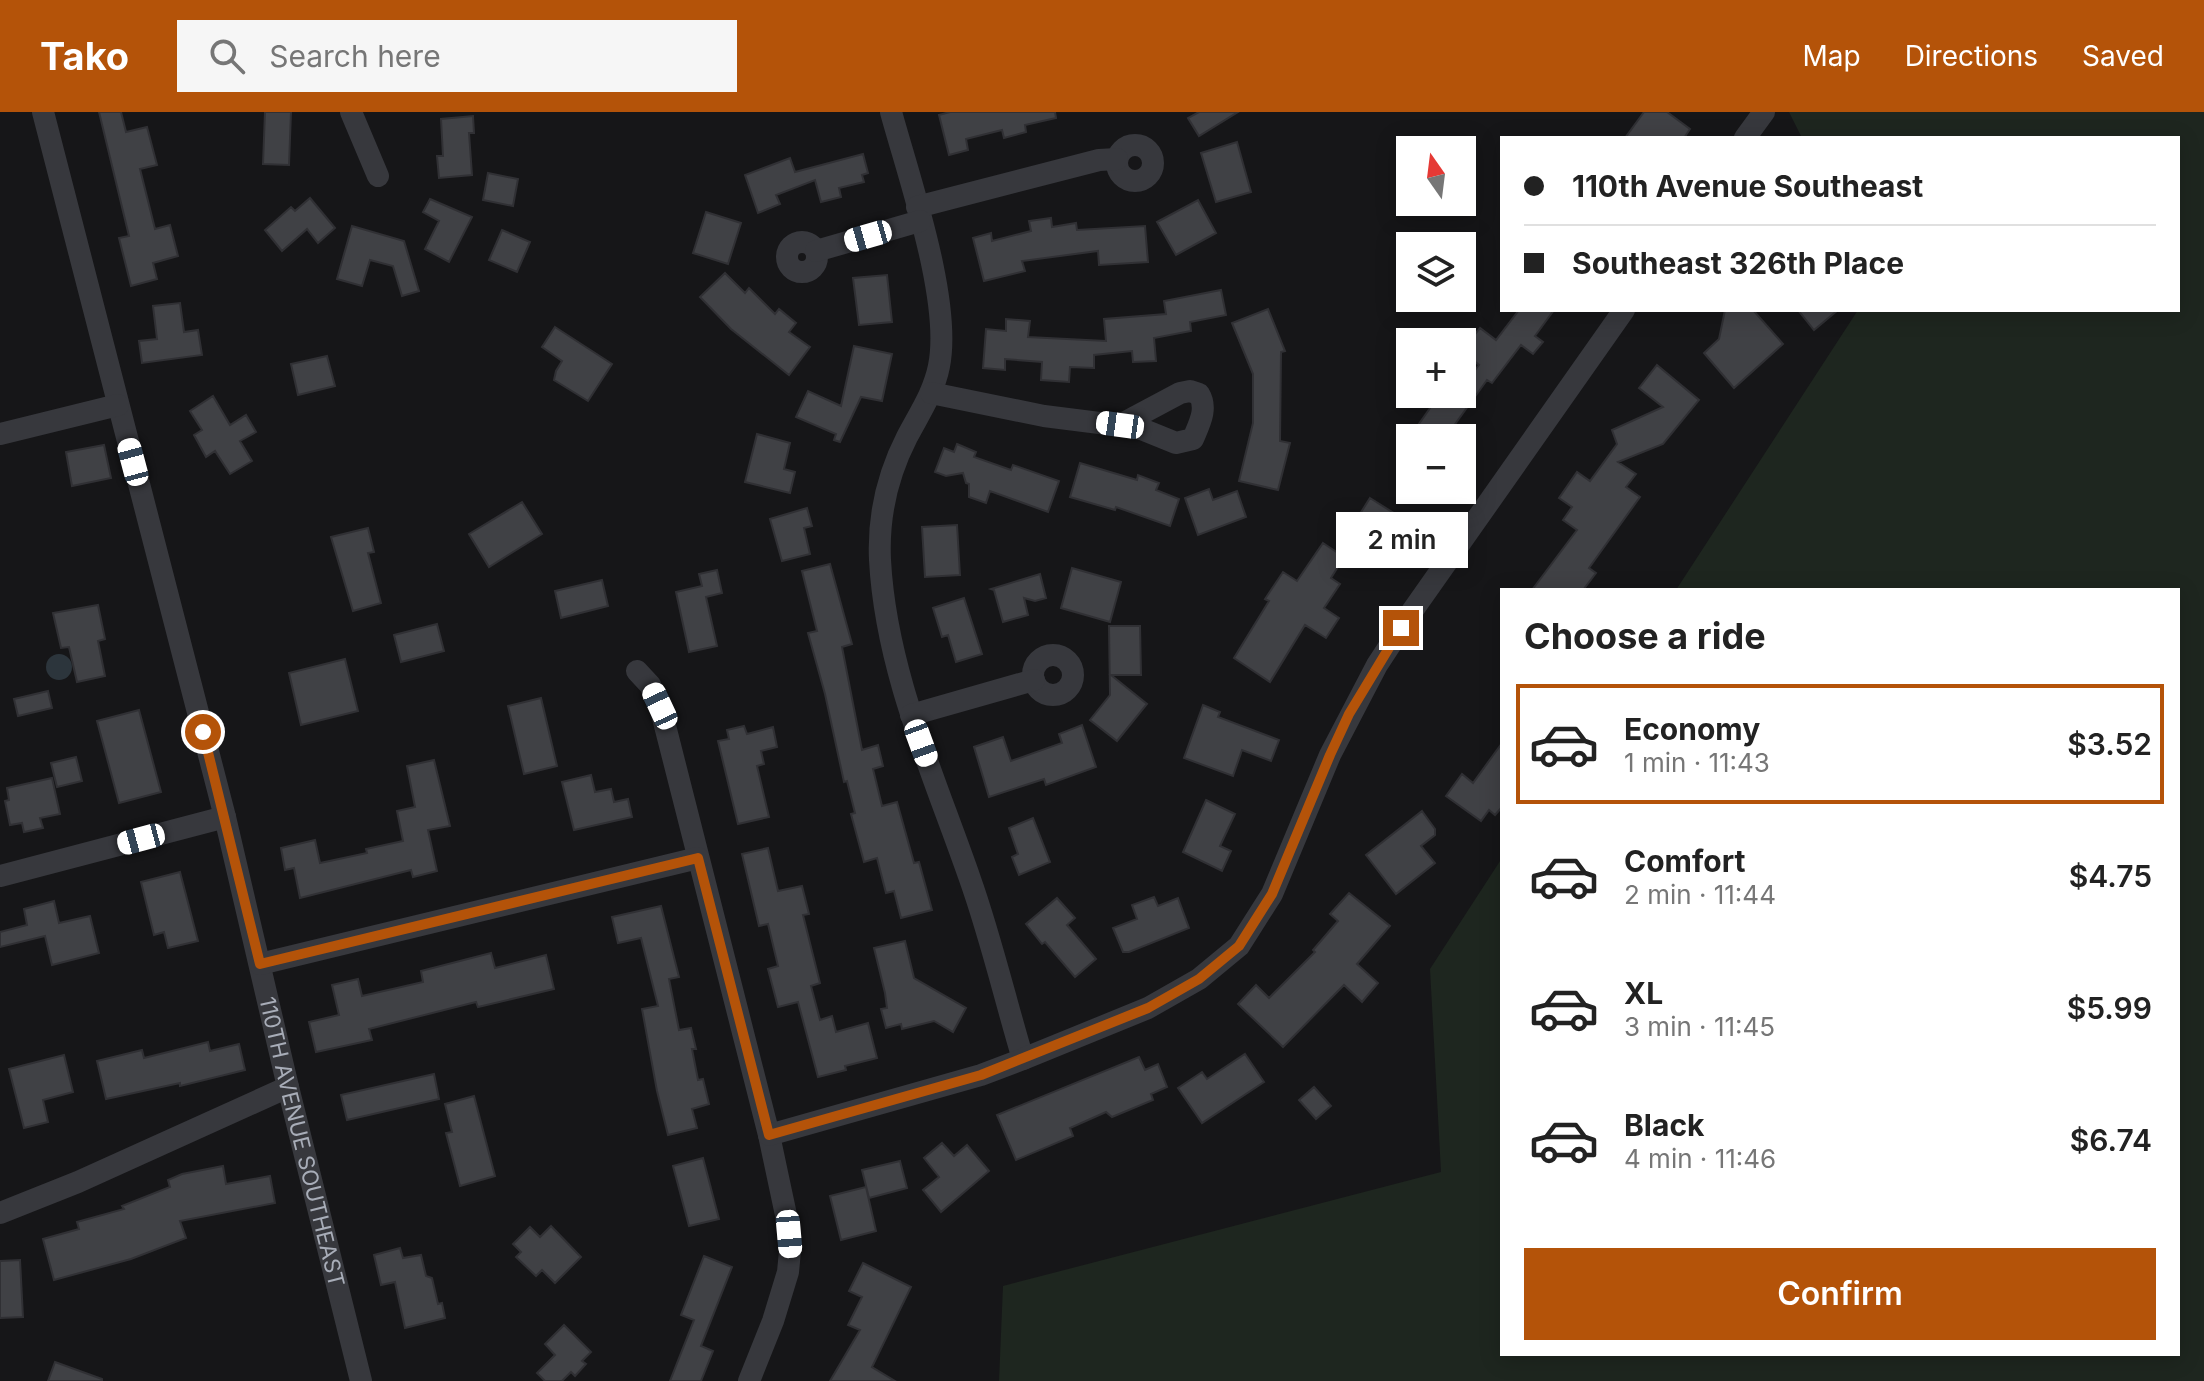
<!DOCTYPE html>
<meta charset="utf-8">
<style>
body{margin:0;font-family:Inter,sans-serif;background:#f6f6f6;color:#222;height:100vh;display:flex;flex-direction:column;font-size:30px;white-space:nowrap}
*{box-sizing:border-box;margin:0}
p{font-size:26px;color:#767676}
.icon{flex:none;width:44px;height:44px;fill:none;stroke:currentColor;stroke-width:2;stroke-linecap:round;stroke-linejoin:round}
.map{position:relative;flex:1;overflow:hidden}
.details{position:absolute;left:1500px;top:476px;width:680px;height:768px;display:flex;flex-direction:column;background:#fff;border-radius:0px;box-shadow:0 4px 20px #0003}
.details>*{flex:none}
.hud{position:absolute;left:1500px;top:24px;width:680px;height:176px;border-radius:0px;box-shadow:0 4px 20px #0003;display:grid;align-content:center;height:176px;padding:0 24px;background:#fff}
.needle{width:52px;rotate:346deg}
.controls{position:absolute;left:1396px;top:24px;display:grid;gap:16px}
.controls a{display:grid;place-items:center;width:80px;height:80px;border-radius:0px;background:#fff;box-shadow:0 4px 20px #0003;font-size:40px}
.end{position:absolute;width:36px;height:36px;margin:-18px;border:10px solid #b45309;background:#fff;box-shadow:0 0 0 4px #fff}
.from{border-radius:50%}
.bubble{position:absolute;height:56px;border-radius:0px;background:#fff;box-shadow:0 4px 20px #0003;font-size:26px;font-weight:600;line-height:56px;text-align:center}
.car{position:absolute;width:24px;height:48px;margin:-24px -12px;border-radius:10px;box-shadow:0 0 6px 2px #0007;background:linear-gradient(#fff 24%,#345 0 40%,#fff 0 76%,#345 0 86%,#fff 0)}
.hud b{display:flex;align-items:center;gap:28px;height:76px;font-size:30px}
.hud b+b{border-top:2px solid #e0e0e0}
.hud i{width:20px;height:20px;background:#222}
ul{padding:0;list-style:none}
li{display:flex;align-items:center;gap:24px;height:120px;margin:0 16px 12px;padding:0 8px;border:4px solid transparent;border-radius:0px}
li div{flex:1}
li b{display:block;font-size:30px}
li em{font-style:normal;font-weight:600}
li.on{border-color:#b45309}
li>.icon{width:72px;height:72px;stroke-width:1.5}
h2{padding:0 24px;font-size:36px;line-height:96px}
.primary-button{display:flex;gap:16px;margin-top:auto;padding:16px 24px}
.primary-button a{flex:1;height:92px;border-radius:0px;background:#b45309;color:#fff;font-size:32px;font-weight:600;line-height:92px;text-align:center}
header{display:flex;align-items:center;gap:48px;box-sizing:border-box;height:112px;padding:0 40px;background:#b45309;color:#fff}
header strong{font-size:38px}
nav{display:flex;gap:44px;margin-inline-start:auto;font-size:28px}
.search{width:560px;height:72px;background:#f6f6f6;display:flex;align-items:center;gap:20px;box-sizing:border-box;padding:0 28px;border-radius:0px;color:#767676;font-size:30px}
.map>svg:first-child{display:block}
.green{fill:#1e261f}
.water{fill:#2c353c}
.building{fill:#404145;stroke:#303034;stroke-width:2}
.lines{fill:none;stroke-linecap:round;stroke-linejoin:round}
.minor{stroke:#37383d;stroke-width:22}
.route{stroke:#b45309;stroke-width:10}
.labels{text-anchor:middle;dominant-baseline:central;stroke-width:6;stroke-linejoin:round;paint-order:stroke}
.street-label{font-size:22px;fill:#a8adb8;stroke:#111113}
</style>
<header>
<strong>Tako</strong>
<div class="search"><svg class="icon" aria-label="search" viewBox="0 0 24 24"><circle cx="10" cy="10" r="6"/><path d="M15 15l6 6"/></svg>Search here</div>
<nav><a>Map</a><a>Directions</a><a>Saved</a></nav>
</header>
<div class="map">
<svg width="2204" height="1269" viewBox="0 0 2204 1269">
<rect width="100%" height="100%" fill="#161618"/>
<!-- green -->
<path class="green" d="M1789,0h415v1269h-1205l4,-95 438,-114 -11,-203 72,-111v496h676v-764h-502l182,-280h320v-172h-376z"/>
<!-- water -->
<path class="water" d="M46 555a13 13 0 1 1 26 0a13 13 0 1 1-26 0Z"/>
<!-- building -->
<path class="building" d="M99,0h22l5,20 21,-5 10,38 -17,4 15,60 15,-4 8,31 -25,7 4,16 -26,7 -12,-48 10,-2z
M265,0h26l-2,53 -26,-1z
M950,0h105l1,6 -31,7 1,7 -22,6 -2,-8 -36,9 2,11 -19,5 -10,-40z
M1199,0h39l-39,24 -11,-18z
M1644,0h23l23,17 -6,9h-59z
M473,4l1,17h-5l3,42 -33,3 -2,-22h6l-2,-37z
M1237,30l14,50 -35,10 -15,-49z
M863,42l5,19 -6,2 2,7 -25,6 2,9 -20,5 -6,-22 -39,15 4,9 -22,9 -13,-38 45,-17 5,14z
M488,61l30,6 -5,27 -30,-6z
M310,86l25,30 -17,15 -11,-14 -25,22 -17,-21 26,-23 4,4z
M430,87l42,18 -23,45 -24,-13 14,-28 -16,-9z
M1198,88l18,33 -40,22 -19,-33z
M706,100l35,11 -13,41 -35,-11z
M1051,106l1,9 24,-4 1,7 68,-4 3,36 -49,3 -1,-14 -76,10 3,10 -41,10 -11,-43 18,-5 1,8 39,-10 -2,-10z
M352,114l52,15 15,50 -17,5 -9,-30 -23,-6 -8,26 -25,-7z
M502,118l28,12 -13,30 -28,-12z
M725,161l20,20 4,-5 26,26 4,-5 17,14 -7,9 21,15 -21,28 -58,-46 -31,-32z
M887,163l5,47 -33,3 -6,-47z
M1221,178l5,25 -36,7 1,9 -37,7 2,23 -23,1 -1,-11 -38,4v13l-24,-1 -1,15 -28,-2 1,-18 -37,-3v11l-22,-2 3,-39 20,2v-12l24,2 -2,16 78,4 -2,-22 62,-5 -2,-13z
M180,191l4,29 14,-2 4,25 -60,8 -3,-22 18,-2 -4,-33z
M1268,197l17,42 -4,1 -1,89 10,2 -12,47 -39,-9 14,-58v-49l-21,-51z
M1519,198h35l-19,26 8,6 -10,12 -12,-9 -29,38 -5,-3 -42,58h-36l31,-44h22v-7l17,-22 -17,-14 18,-23 16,12z
M1725,198h28l30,34 -49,44 -30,-35 15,-14z
M1798,198h40l-24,20z
M555,215l57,37 -24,37 -34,-21 2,-9 6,-10 -20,-14z
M854,234l38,8 -10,47 -21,-4 -21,45 -6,-2 2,-6 -40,-17 12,-26 33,15z
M327,244l8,30 -37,9 -7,-31z
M1657,253l42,35 -36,44 -45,18 18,12 -10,13 14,10 -51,71 7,5 -13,17h-51l45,-60 -14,-10 9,-13 -13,-9 18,-26 13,9 27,-37 -5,-14 51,-23 -24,-19z
M213,284l17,29 16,-10 10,17 -16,9 12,20 -22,13 -15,-23 -9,6 -12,-22 8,-5 -12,-19z
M757,322l33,9 -6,26 11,3 -5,21 -45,-11z
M957,332l19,8 -2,5 37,13 2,-5 46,16 -11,31 -58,-21 -4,12 -17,-6v-13l-3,-1 -3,-10 -17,3 -11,-4 9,-24 10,4z
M104,333l7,33 -39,8 -6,-34z
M1080,351l57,17 1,-5 21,8 -3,7 23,9 -9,27 -54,-19 -1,3 -45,-13z
M1209,377l4,11 24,-9 9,26 -48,18 -13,-37z
M1370,386l38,24 -25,38 -37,-24z
M522,390l20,32 -53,33 -20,-33z
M807,396l5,18 -8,2 6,26 -28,7 -12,-42z
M957,413l3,50 -35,2 -3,-50z
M368,416l6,24 -6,1 13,50 -28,8 -22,-74z
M1323,431l21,14 -13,21 9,6 -16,24 15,10 -13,20 -21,-13 -35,57 -36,-24 35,-57 -4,-2 18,-27 14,9z
M830,452l22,80 -10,3 20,103 16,-5 5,21 -10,3 9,37 15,-4 17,61 5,-1 13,48 -31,8 -7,-27 -8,2 -9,-35 -13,4 -13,-48 4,-1 -8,-32 -3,1 -19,-88 -17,-61 9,-2 -15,-60z
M1072,456l49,14 -11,40 -49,-14z
M717,458l5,23 -16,4 11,49 -28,6 -13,-60 26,-6 -3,-12z
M1040,462l6,24 -11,3 -11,-3 4,17 -25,7 -9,-32 -3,-1z
M602,468l6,26 -47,12 -6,-27z
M964,486l18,56 -26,8 -8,-27 -6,2 -9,-29z
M98,493l7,34 -7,2 7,35 -28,6 -8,-35 -8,1 -8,-35z
M437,512l7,27 -43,11 -7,-27z
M1109,514h31l1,49h-30l36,29 -30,37 -27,-21 20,-25z
M345,547l13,52 -57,14 -12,-52z
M48,579l4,17 -34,8 -4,-17z
M541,586l16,68 -33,8 -16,-68z
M1203,593l17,7 -2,5 61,23 -8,21 -29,-11 -9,26 -49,-18z
M139,598l22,82 -42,11 -22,-82z
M1082,613l14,42 -50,18 -2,-6 -55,18 -15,-50 29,-10 8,24 51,-18 -3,-9z
M744,614l3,8 26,-7 4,20 -16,4 3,13 -7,2 12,51 -31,7 -20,-83 11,-2 -2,-9z
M1502,631v64l-7,8 -6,-5 -8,11 -35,-25 16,-22 11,9z
M76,645l6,24 -25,6 -6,-24z
M434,648l16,66 -22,4 9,41 -24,6 -2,-7 -111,28 -6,-30 -9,2 -4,-22 34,-8 5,23 47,-10 -1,-4 37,-8 -6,-30 18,-4 -8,-41z
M591,663l4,17 16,-3 3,13 14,-3 4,18 -58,13 -12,-48z
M52,666l8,36 -20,4 3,10 -19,4 -2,-9 -12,2 -5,-24 4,-1 -2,-12z
M1206,688l29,14 -15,32 11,5 -9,20 -39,-19z
M1422,699l13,18v6l-14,11 14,17 -39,31 -30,-39z
M1033,706l17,44 -31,13 -7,-18 6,-3 -9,-26z
M768,736l10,43 24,-5 7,28 -6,1 17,68 -9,3 9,34 12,-4 4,16 32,-9 9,35 -32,8 1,4 -28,7 -20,-75 -20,5 -10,-38 10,-3 -10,-42 -9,2 -17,-72z
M180,760l18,69 -30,7 -4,-16 -10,3 -13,-53z
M1349,781l41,33 -33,38 21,19 -16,19 -18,-17 -61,62 -45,-43 18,-19 13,13 46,-46 -2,-2 25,-29 -8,-7z
M1154,785l4,9 20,-8 11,30 -60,24h-6l-10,-24 24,-9 -5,-14z
M1057,786l18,20 -8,7 29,34 -21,18 -30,-35 -3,2 -16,-20z
M54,789l5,22 31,-7 9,37 -47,12 -7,-29 -45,11v-15l27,-7 -3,-16z
M661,794l18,71 -10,2 10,51 12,-2 5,21h-4l6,31 5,-1 6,25 -17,5 5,19 -29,7 -11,-44 -15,-82 16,-3 -17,-68 -23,5 -6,-26z
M905,829l9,37 52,30 -13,24 -19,-11 -32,8 -1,-5 -15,4 -5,-19 6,-1 -2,-15 -11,-45z
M491,841l4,15 51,-13 8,34 -76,18 -2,-5 -107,27 3,11 -56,12 -7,-30 30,-7 -7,-30 26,-6 4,17 61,-14 -2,-11z
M208,930l2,9 29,-7 6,26 -65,16v-3l-74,16 -9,-38 45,-11 2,8z
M1245,942l19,28 -62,41 -24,-35 24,-16 5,7z
M64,943l9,37 -30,8 5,22 -24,6 -15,-59z
M1139,945l6,13 13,-6 9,23 -16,7 2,6 -41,17 -6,-5 -36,16 3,8 -57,24 -19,-45z
M434,962l5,25 -92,21 -6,-25z
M1314,975l17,19 -15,13 -17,-19z
M474,984l21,80 -35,10 -14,-53 6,-1 -7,-28z
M942,1031l12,13 13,-11 22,26 -48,41 -18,-22 16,-13 -15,-19z
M703,1046l16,61 -30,7 -16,-60z
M900,1049l7,27 -38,10 -7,-28z
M223,1054l3,18 44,-8 5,27 -95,18 6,17 -55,21 -77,21 -11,-41 36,-10 -2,-7 47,-13 -2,-3 48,-19 -2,-7 14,-6z
M866,1075l10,44 -35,9 -11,-44z
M551,1114l30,31 -26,26 -13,-13 -6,6 -20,-19 5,-5 -8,-8 17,-17 10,10z
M400,1136l3,10 18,-3 5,21 6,2 6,26 4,-1 3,15 -40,10 -10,-46 -14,3 -7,-30z
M704,1144l28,11 -31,79 12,5 -12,30h-31l24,-61 -13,-5z
M20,1148l3,57 -23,1v-57z
M863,1151l48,24 -39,80 23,14h-65l30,-51 -12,-5 14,-28 -13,-6z
M564,1213l27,27 -9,9 4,3 -11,12 -4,-4 -9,9h-17l-8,-8 18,-18 -10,-11z
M55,1250l47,17v2h-54z"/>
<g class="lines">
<!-- minor -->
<g class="minor">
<path id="s1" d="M43,0l182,705 63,270 73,294"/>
<path d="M351,0l27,64"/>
<path d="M891,0c18,66 61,189 48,254 -5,26 -20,48 -32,71 -20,39 -29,80 -27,123 6,112 54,215 90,319 21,59 35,120 53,180"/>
<path d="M1745,26l19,-26"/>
<circle cx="1135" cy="51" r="18"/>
<path d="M917,95l182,-47 18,-1"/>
<circle cx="802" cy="145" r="15"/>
<path d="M816,139l104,-30"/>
<path d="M931,281l113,23 95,12 37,15 17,-4c6,-15 15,-30 6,-45l-9,-3 -10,2 -60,32"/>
<path d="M0,322l118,-29"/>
<circle cx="1053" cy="563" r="20"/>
<path d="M637,559l13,14 10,21 109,429 17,80 4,36 -2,21 -15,49 -24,60"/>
<path d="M911,603l123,-35"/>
<path d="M0,764l225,-59"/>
<path d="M260,852l438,-106"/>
<path d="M769,1023l212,-60 42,-16 125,-51 51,-29 40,-33 33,-52 58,-139 47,-90 36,-55 211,-300"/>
<path d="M0,1101l78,-31 210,-95"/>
</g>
</g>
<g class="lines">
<!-- route -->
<path class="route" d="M203,620l57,232 438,-106 71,277 212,-60 167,-67 51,-29 40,-33 33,-52 58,-139 19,-41 52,-86"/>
</g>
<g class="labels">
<!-- street labels -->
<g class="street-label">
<text stroke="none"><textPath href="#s1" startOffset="1062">110TH AVENUE SOUTHEAST</textPath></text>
</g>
</g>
</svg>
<div class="controls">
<a><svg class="needle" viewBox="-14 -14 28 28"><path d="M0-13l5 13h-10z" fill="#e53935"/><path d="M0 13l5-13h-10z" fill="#767676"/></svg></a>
<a><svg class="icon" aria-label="layers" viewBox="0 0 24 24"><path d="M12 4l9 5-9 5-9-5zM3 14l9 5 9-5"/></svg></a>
<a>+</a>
<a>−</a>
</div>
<i class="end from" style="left:203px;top:620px"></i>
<i class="end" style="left:1401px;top:516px"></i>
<div class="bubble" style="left:1336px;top:400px;width:132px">2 min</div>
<i class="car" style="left:868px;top:124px;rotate:254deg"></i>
<i class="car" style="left:1120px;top:313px;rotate:278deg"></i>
<i class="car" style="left:133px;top:350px;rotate:345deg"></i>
<i class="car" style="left:660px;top:594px;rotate:335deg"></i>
<i class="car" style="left:921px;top:631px;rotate:160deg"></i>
<i class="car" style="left:141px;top:727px;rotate:255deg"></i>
<i class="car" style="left:789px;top:1122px;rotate:175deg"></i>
<div class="hud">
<b><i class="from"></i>110th Avenue Southeast</b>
<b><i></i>Southeast 326th Place</b>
</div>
<section class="details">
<h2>Choose a ride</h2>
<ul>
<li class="on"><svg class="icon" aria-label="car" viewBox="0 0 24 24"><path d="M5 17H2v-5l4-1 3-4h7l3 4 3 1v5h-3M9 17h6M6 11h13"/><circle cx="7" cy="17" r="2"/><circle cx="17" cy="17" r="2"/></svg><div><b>Economy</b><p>1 min · 11:43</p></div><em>$3.52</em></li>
<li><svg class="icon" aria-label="car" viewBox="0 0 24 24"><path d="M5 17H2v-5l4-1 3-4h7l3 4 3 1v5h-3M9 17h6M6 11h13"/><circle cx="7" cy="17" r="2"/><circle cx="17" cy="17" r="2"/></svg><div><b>Comfort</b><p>2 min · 11:44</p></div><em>$4.75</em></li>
<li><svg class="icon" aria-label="car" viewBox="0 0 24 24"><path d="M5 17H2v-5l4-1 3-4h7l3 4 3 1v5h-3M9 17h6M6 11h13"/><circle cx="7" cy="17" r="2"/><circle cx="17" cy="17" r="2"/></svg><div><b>XL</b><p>3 min · 11:45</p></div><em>$5.99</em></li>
<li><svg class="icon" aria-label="car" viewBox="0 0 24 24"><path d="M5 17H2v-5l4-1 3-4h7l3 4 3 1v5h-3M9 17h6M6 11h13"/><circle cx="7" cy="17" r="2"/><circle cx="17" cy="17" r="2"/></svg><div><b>Black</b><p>4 min · 11:46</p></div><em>$6.74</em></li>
</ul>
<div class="primary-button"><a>Confirm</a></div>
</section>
</div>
